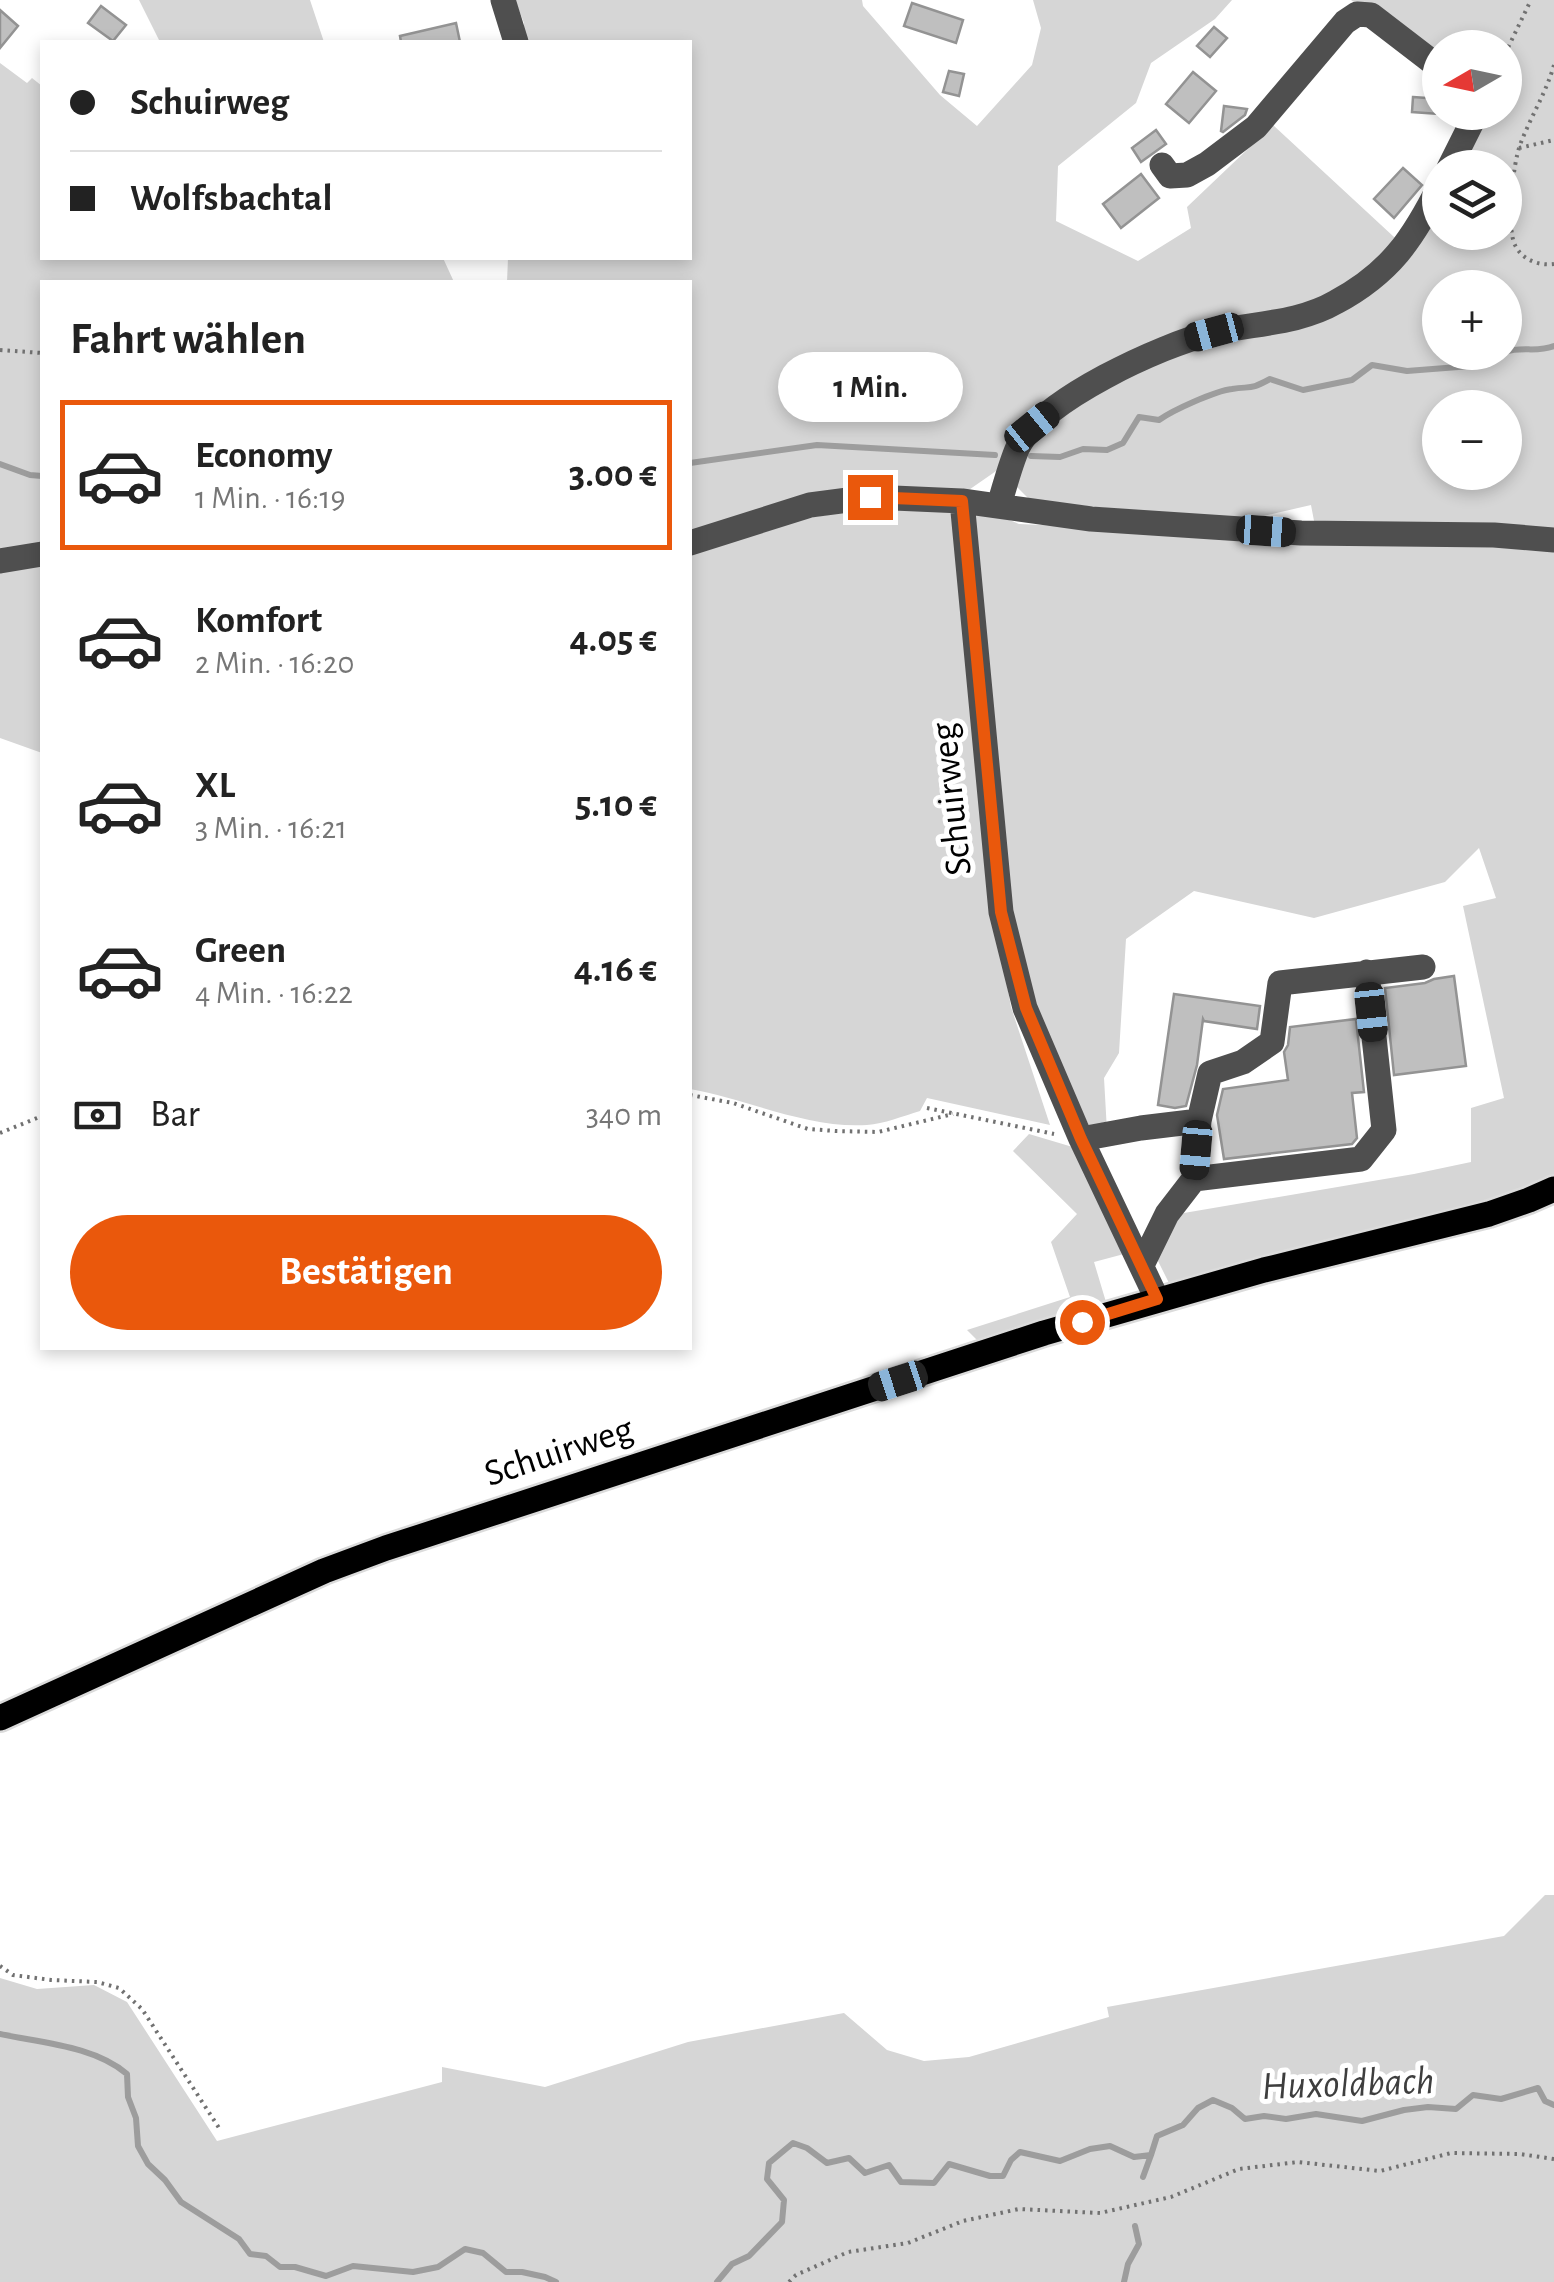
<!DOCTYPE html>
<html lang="de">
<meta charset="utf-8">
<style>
body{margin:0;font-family:"Alegreya Sans",sans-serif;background:#f6f6f6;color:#222;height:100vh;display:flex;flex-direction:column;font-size:38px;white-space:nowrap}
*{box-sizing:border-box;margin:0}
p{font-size:32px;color:#767676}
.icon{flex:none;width:55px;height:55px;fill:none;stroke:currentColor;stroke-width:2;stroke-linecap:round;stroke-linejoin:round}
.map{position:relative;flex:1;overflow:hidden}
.panel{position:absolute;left:40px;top:280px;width:652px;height:1070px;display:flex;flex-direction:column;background:#fff;border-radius:0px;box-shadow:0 5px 15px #0003}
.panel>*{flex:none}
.top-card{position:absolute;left:40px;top:40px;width:652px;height:220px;border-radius:0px;box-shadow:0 5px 15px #0003;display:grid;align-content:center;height:220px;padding:0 30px;background:#fff}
.needle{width:65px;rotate:261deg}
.fabs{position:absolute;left:1422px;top:30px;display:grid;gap:20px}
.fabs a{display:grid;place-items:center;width:100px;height:100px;border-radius:50%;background:#fff;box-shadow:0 5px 15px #0003;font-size:50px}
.end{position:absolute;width:45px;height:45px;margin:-22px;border:12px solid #ea580c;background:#fff;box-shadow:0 0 0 5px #fff}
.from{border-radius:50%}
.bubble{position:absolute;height:70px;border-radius:35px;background:#fff;box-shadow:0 5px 15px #0003;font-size:32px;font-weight:700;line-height:70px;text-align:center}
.car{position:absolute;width:30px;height:60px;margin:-30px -15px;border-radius:12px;box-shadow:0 0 8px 2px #0007;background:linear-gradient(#222 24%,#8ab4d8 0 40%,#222 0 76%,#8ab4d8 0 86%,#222 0)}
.top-card b{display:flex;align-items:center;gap:35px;height:95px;font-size:38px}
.top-card b+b{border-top:2px solid #e0e0e0}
.top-card i{width:25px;height:25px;background:#222}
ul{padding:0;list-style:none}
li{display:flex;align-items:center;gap:30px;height:150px;margin:0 20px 15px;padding:0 10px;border:5px solid transparent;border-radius:0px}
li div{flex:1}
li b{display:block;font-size:38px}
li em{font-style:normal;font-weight:700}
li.current{border-color:#ea580c}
li>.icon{width:90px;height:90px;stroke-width:1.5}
h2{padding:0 30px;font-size:45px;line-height:120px}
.pay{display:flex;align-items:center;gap:25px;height:110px;padding:0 30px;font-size:38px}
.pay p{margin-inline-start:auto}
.cta{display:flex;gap:20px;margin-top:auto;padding:20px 30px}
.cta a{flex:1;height:115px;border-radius:60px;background:#ea580c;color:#fff;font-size:40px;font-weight:700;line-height:115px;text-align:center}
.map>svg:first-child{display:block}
.green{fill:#d6d6d6;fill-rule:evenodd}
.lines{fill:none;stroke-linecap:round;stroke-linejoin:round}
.stream{stroke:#9d9d9d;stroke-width:6}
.building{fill:#bfbfbf;stroke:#939393;stroke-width:2.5}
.major-casing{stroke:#dbdbdb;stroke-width:30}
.path{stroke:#717171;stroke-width:4;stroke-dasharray:2.5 5;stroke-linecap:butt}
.minor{stroke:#4f4f4f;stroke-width:25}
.major{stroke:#000;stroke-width:25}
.route{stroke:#ea580c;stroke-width:12}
.labels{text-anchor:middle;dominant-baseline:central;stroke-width:10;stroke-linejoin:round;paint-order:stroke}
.street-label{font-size:38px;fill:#000;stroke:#fff}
.water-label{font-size:40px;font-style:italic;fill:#3e3e3e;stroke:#fff}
</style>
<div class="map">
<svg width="1554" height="2282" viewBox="0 0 1554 2282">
<rect width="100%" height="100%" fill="#fff"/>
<!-- green -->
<path class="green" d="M139,0h171l14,42h-164z
M515,0h347l1,6 77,89 37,31 55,-61 9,-37 -8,-28h199l-17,19 -64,44 -15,40 -78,63 -2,55 82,40 53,-33 -4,-21 86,-82 134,124 33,-50v33h65v-64l-50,-1 27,-54 23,-1v-64h-65v16l-89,-64h203v534l-239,-8 -4,-21 -74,17 -207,-22 -31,-31 -36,25 -273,42v-254h-183l1,-24h182v-216h-166v-19zM1440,288h65v64h-65zM1440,408h65v64h-65z
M0,63l27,20 5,-5 10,8v172h401l11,24h-412v471l-42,-15z
M864,504l87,7 43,401 17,95 39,118 -123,-27 -7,13c-17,5 -36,13 -53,14 -58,4 -120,-26 -177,-36v-535l139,-44z
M983,509l36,15 535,24v627l-50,21 -334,89 -13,-26 21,-45 236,-40 57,-12v-54l33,-10 -41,-192 33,-8 -17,-50 -34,34 -131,36 -120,-27 -68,48 -7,114 -15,25 3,53 -16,-1 -62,-129 -21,-90 -34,-395z
M1029,1134l47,14 48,106 -30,8 12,40 -127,40 -12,-12 103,-33 -19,-55 26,-28 -64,-63z
M1545,1895h9v387h-1554v-304l37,11 57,-4 33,17 90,139 225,-59v-15l103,20 143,-45 156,-29 43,37 37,11 45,-4 140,-40 -2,-10 397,-71z"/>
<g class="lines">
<!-- stream -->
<path class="stream" d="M1505,352c16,-6 33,1 49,-6
M1031,456l29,1 23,-8 24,1 16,-7 16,-26 20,3c14,-10 56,-29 73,-31 20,-3 18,1 38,-10l33,11 49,-10 20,-15 35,6 64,-5 33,-14
M690,463l127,-18 178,10
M0,464l30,11 12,1
M0,2034c42,9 94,12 127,40l1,23 8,21 2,28 10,18 17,16 16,22 58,37 11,15 16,2 14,11h15l31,9 27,-10 60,6 25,-5 27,-18 18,4 23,19h16l23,5 11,5
M1143,2177l8,-22
M717,2282l15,-18 17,-8 33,-34 2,-22 -17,-21 2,-16 24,-20 14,5 20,15 22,-5 16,15 24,-8 12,17 33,1 15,-19 41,12h13l8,-16 9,-8 40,9 30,-12 20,-3 24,11 17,-2 6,-19 26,-11 15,-17 15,-8 19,8 13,11 19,-3 22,3 30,-5 46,7 42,-11 24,-3 28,2 17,-14 28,4 37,-11 7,13 9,4
M1124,2282l4,-18 11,-20 -4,-18"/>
</g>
<!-- building -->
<path class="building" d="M912,3l51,17 -7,23 -52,-17z
M101,6l25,19 -13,16 -25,-18z
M0,10l18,16 -18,22z
M456,23l4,19h-59l-1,-6z
M1214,27l13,11 -17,19 -13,-11z
M949,71l15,3 -5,22 -16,-4z
M1193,72l23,19 -27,32 -23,-19z
M1413,97l27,2 -1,15 -27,-2z
M1224,106l23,3 -2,6 -22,17 -2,-1z
M1156,130l10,14 -25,18 -9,-14z
M1403,168l19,17 -28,33 -20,-19z
M1141,174l18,24 -38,30 -18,-24z
M1454,976l12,90 -72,9 -9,-87 40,-5 9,-4z
M1174,994l86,12 -3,23 -53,-8 -1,-2 -6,46 -11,41 -11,2 -17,-3z
M1356,1019l8,73 -12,1 5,45 -5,6 -128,15 -7,-44 6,-26 65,-9 -4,-28 4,-7 2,-18z"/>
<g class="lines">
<!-- major casing -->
<g class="major-casing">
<path id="major" d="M0,1718l324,-147 62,-23 658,-215 220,-63 225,-56 40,-14 25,-11"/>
</g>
<!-- path -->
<path class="path" d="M1505,54l26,-54
M1554,65c-8,28 -24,53 -34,80 -7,19 -14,82 -5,100 7,15 24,21 39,19
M1519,148l35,-8
M0,350l42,3
M690,1095l43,8 75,26 28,2 42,1 75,-18
M927,1108l127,26
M0,1133l42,-17
M0,1966l13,9 38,5 46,2 22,6 23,21 79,122
M789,2282l7,-7 52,-23 60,-9 55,-22 56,-12 81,4 71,-16 68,-28 59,-7 82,9 71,-18 69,1 34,5"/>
<!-- minor -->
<path class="minor" d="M503,0l13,42
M1162,165l8,11 17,-1 20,-11 49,-37 89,-105 12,-8 14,1 69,53
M1449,168l28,-56
M962,501l39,411 24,96 56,131 76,160
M999,505c6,-19 11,-40 19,-58 23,-47 144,-102 193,-114 42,-10 87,-9 125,-31 54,-29 77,-63 104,-117
M690,543l120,-38 61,-8 91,4 129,18 210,14 193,2 60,5
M0,561l42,-7
M1081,1139l60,-11 58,-7
M1194,1179l167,-20 23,-29 -17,-158
M1142,1265l25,-51 27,-35 5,-58 11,-48 33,-11 29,-20 8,-59 143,-16"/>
<!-- major -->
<use href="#major" class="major"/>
</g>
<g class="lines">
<!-- route -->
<path class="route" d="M870,497l92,4 39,411 25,96 55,131 76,160 -75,23"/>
</g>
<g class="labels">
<!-- street labels -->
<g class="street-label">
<text transform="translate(952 799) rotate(-96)">Schuirweg</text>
<text transform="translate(559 1452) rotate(-18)">Schuirweg</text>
</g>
<!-- water labels -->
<g class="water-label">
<text transform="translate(1348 2084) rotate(-2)">Huxoldbach</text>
</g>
</g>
</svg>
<div class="fabs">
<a><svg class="needle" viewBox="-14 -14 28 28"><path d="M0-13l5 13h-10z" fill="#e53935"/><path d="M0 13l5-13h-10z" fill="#767676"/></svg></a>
<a><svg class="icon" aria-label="layers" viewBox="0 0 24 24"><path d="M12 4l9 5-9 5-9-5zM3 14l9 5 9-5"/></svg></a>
<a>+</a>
<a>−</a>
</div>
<i class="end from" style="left:1082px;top:1322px"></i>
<i class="end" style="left:870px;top:497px"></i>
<div class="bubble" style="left:778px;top:352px;width:185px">1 Min.</div>
<i class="car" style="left:1214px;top:332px;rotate:255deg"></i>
<i class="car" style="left:1032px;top:427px;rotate:51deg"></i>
<i class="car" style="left:1266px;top:531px;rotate:94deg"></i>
<i class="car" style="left:1371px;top:1012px;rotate:174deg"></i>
<i class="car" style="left:1196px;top:1150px;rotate:185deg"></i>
<i class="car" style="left:898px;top:1381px;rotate:252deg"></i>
<div class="top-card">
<b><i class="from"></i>Schuirweg</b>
<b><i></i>Wolfsbachtal</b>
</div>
<section class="panel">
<h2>Fahrt wählen</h2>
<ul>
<li class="current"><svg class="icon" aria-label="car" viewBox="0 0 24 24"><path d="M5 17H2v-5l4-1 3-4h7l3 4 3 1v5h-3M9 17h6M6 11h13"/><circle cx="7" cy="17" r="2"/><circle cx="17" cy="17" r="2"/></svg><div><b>Economy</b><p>1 Min. · 16:19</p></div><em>3.00 €</em></li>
<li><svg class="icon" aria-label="car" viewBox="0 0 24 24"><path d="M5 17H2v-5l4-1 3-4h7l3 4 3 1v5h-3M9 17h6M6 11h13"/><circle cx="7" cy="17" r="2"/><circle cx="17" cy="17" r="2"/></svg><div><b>Komfort</b><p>2 Min. · 16:20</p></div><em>4.05 €</em></li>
<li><svg class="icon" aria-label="car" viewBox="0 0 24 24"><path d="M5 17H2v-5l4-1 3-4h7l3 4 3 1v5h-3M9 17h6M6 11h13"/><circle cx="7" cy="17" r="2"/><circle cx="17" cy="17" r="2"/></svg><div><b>XL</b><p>3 Min. · 16:21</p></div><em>5.10 €</em></li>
<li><svg class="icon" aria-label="car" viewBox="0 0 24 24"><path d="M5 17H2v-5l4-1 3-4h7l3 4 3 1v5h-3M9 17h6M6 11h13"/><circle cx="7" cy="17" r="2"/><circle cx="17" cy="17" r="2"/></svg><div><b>Green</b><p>4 Min. · 16:22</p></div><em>4.16 €</em></li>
</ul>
<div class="pay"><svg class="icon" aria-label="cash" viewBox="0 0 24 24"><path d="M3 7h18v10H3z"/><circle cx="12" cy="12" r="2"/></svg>Bar<p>340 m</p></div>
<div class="cta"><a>Bestätigen</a></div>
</section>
</div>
